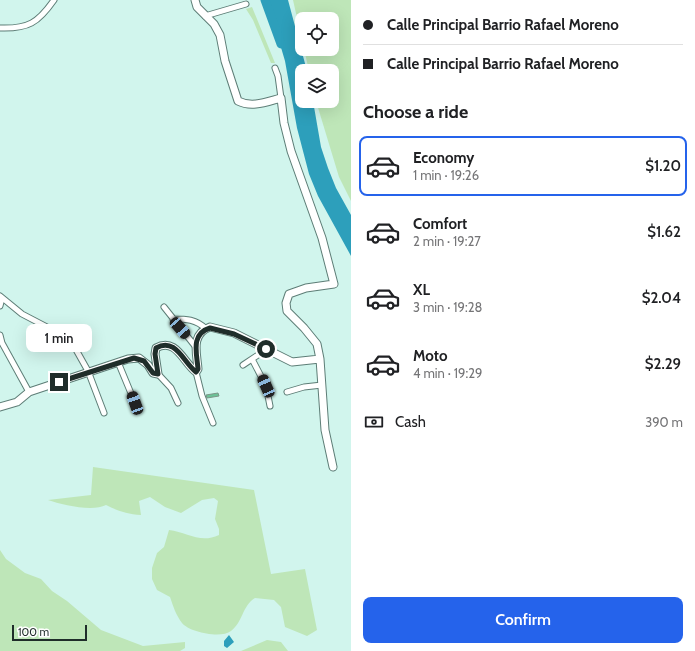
<!DOCTYPE html>
<meta charset="utf-8">
<style>
body{margin:0;font-family:Cabin,sans-serif;background:#f6f6f6;color:#202124;height:100vh;display:flex;flex-direction:column;font-size:15px;white-space:nowrap}
*{box-sizing:border-box;margin:0}
p{font-size:13px;color:#757577}
.icon{flex:none;width:22px;height:22px;fill:none;stroke:currentColor;stroke-width:2;stroke-linecap:round;stroke-linejoin:round}
.map{position:relative;flex:1;overflow:hidden}
.sheet{display:flex;flex-direction:column;background:#fff;width:344px}
.sheet>*{flex:none}
.banner{display:grid;align-content:center;height:88px;padding:0 12px;background:#fff}
.buttons{position:absolute;left:295px;top:12px;display:grid;gap:8px}
.buttons a{display:grid;place-items:center;width:44px;height:44px;border-radius:8px;background:#fff;box-shadow:0 4px 16px #0002;font-size:20px}
.scale{position:absolute;left:12px;bottom:10px;width:75px;box-sizing:border-box;padding-left:4px;border:2px solid #1f2d2a;border-top:0;font-size:11px;line-height:14px;white-space:nowrap;color:#1f2d2a;-webkit-text-stroke:3px #fff;paint-order:stroke}
.end{position:absolute;width:18px;height:18px;margin:-9px;border:5px solid #1f2d2a;background:#fff;box-shadow:0 0 0 2px #fff}
.from{border-radius:50%}
.bubble{position:absolute;height:28px;border-radius:8px;background:#fff;box-shadow:0 4px 16px #0002;font-size:13px;font-weight:600;line-height:28px;text-align:center}
.car{position:absolute;width:12px;height:24px;margin:-12px -6px;border-radius:5px;box-shadow:0 0 3px 1px #0007;background:linear-gradient(#222 24%,#8ab4d8 0 40%,#222 0 76%,#8ab4d8 0 86%,#222 0)}
.banner b{display:flex;align-items:center;gap:14px;height:38px;font-size:15px}
.banner b+b{border-top:1px solid #e0e0e0}
.banner i{width:10px;height:10px;background:#202124}
ul{padding:0;list-style:none}
li{display:flex;align-items:center;gap:12px;height:60px;margin:0 8px 6px;padding:0 4px;border:2px solid transparent;border-radius:8px}
li div{flex:1}
li b{display:block;font-size:15px}
li em{font-style:normal;font-weight:600}
li.on{border-color:#2563eb}
li>.icon{width:36px;height:36px;stroke-width:1.5}
h2{padding:0 12px;font-size:18px;line-height:48px}
.pay{display:flex;align-items:center;gap:10px;height:44px;padding:0 12px;font-size:15px}
.pay p{margin-inline-start:auto}
.primary-button{display:flex;gap:8px;margin-top:auto;padding:8px 12px}
.primary-button a{flex:1;height:46px;border-radius:8px;background:#2563eb;color:#fff;font-size:16px;font-weight:600;line-height:46px;text-align:center}
main{display:flex;flex:1;min-height:0}
.map>svg:first-child{display:block}
.green{fill:#bee6b8}
.water{fill:#2d9fbb}
.lines{fill:none;stroke-linecap:round;stroke-linejoin:round}
.river{stroke:#2d9fbb;stroke-width:9}
.building{fill:#6bc297;stroke:#7b9687}
.street-casing{stroke:#5d7d76;stroke-width:7}
.secondary-casing{stroke:#5d7d76;stroke-width:9}
.street{stroke:#fff;stroke-width:5}
.secondary{stroke:#fff;stroke-width:7}
.route{stroke:#1f2d2a;stroke-width:5}
</style>
<main>
<div class="map">
<svg width="351" height="651" viewBox="0 0 351 651">
<rect width="100%" height="100%" fill="#d1f5ed"/>
<!-- green -->
<path class="green" d="M293,0h58v201l-12,-24 -23,-76h16v-30h-23l-5,-22h28v-30h-30v21z
M252,7l23,56h-4l-18,-43 -7,-11z
M93,467l161,23 17,84 34,-5 12,61 -10,6 -22,-9 -4,-20 -7,-7 -19,-2c-13,8 -12,24 -24,33 -10,8 -42,1 -49,-8 -6,-8 -9,-17 -12,-26l-13,-7 -5,-11v-11l5,-15 7,-6 5,-17c18,2 31,14 50,5v-6l-4,-10 3,-18 -4,-3 -12,2 -21,13 -16,-6 -15,-10 -11,4 2,14c-14,-1 -23,-4 -35,-10 -13,7 -44,0 -58,-5l43,-5z
M0,550l6,9 19,14 16,6 11,12 15,10 34,29 42,16 42,-4v6l-5,3h-180z
M267,640l14,2 7,9h-47z"/>
<!-- water -->
<path class="water" d="M267,0h21l19,71h-5v30h11l8,46 7,21 8,20 15,27v41l-33,-60 -9,-22 -12,-46 -12,-67z
M229,635l5,7 -7,6 -3,-2v-5z"/>
<g class="lines">
<!-- river -->
<path class="river" d="M265,0l16,44"/>
</g>
<!-- building -->
<path class="building" d="M218,393l1,3 -12,2 -1,-3z"/>
<g class="lines">
<!-- street casing -->
<g class="street-casing">
<path id="street" d="M205,16l41,-12
M0,28c28,1 38,-5 54,-28
M275,68l3,8 3,22
M0,296l22,18 48,25 18,32 16,42
M0,306l2,-8
M164,307l31,39
M173,319c13,0 23,0 33,10
M0,335l2,8 27,49
M252,359l14,27 4,20
M118,362l17,41
M243,365l24,-16
M196,372l6,24 11,27
M158,374l13,14 7,15
M287,392l17,-5 18,-2"/>
</g>
<!-- secondary casing -->
<g class="secondary-casing">
<path id="secondary" d="M195,0l2,7 17,17 6,11 5,26 13,40c14,7 28,1 43,-3l3,25 7,28 31,87 12,46 -28,4 -17,6 -3,9 1,8 17,17 13,16 3,15 5,71 8,37
M0,407l17,-5 12,-10 99,-33 11,-1 9,7 5,8 5,1 -3,-20 1,-6c20,-11 27,14 40,24l2,-3c-1,-15 -8,-35 12,-42l24,6 58,29 28,-3"/>
</g>
<!-- street -->
<use href="#street" class="street"/>
<!-- secondary -->
<use href="#secondary" class="secondary"/>
</g>
<g class="lines">
<!-- route -->
<path class="route" d="M59,382l75,-24 10,3 9,12 5,1 -3,-20 1,-6c20,-11 27,14 40,24l2,-3c-1,-15 -8,-35 12,-41l24,6 32,15"/>
</g>
</svg>
<div class="buttons">
<a><svg class="icon" aria-label="locate" viewBox="0 0 24 24"><circle cx="12" cy="12" r="6"/><path d="M12 2v4M12 18v4M2 12h4M18 12h4"/></svg></a>
<a><svg class="icon" aria-label="layers" viewBox="0 0 24 24"><path d="M12 4l9 5-9 5-9-5zM3 14l9 5 9-5"/></svg></a>
</div>
<div class="scale">100 m</div>
<i class="end from" style="left:266px;top:349px"></i>
<i class="end" style="left:59px;top:382px"></i>
<div class="bubble" style="left:26px;top:324px;width:66px">1 min</div>
<i class="car" style="left:180px;top:328px;rotate:139deg"></i>
<i class="car" style="left:266px;top:386px;rotate:336deg"></i>
<i class="car" style="left:135px;top:403px;rotate:340deg"></i>
</div>
<section class="sheet">
<div class="banner">
<b><i class="from"></i>Calle Principal Barrio Rafael Moreno</b>
<b><i></i>Calle Principal Barrio Rafael Moreno</b>
</div>
<h2>Choose a ride</h2>
<ul>
<li class="on"><svg class="icon" aria-label="car" viewBox="0 0 24 24"><path d="M5 17H2v-5l4-1 3-4h7l3 4 3 1v5h-3M9 17h6M6 11h13"/><circle cx="7" cy="17" r="2"/><circle cx="17" cy="17" r="2"/></svg><div><b>Economy</b><p>1 min · 19:26</p></div><em>$1.20</em></li>
<li><svg class="icon" aria-label="car" viewBox="0 0 24 24"><path d="M5 17H2v-5l4-1 3-4h7l3 4 3 1v5h-3M9 17h6M6 11h13"/><circle cx="7" cy="17" r="2"/><circle cx="17" cy="17" r="2"/></svg><div><b>Comfort</b><p>2 min · 19:27</p></div><em>$1.62</em></li>
<li><svg class="icon" aria-label="car" viewBox="0 0 24 24"><path d="M5 17H2v-5l4-1 3-4h7l3 4 3 1v5h-3M9 17h6M6 11h13"/><circle cx="7" cy="17" r="2"/><circle cx="17" cy="17" r="2"/></svg><div><b>XL</b><p>3 min · 19:28</p></div><em>$2.04</em></li>
<li><svg class="icon" aria-label="car" viewBox="0 0 24 24"><path d="M5 17H2v-5l4-1 3-4h7l3 4 3 1v5h-3M9 17h6M6 11h13"/><circle cx="7" cy="17" r="2"/><circle cx="17" cy="17" r="2"/></svg><div><b>Moto</b><p>4 min · 19:29</p></div><em>$2.29</em></li>
</ul>
<div class="pay"><svg class="icon" aria-label="cash" viewBox="0 0 24 24"><path d="M3 7h18v10H3z"/><circle cx="12" cy="12" r="2"/></svg>Cash<p>390 m</p></div>
<div class="primary-button"><a>Confirm</a></div>
</section>
</main>
